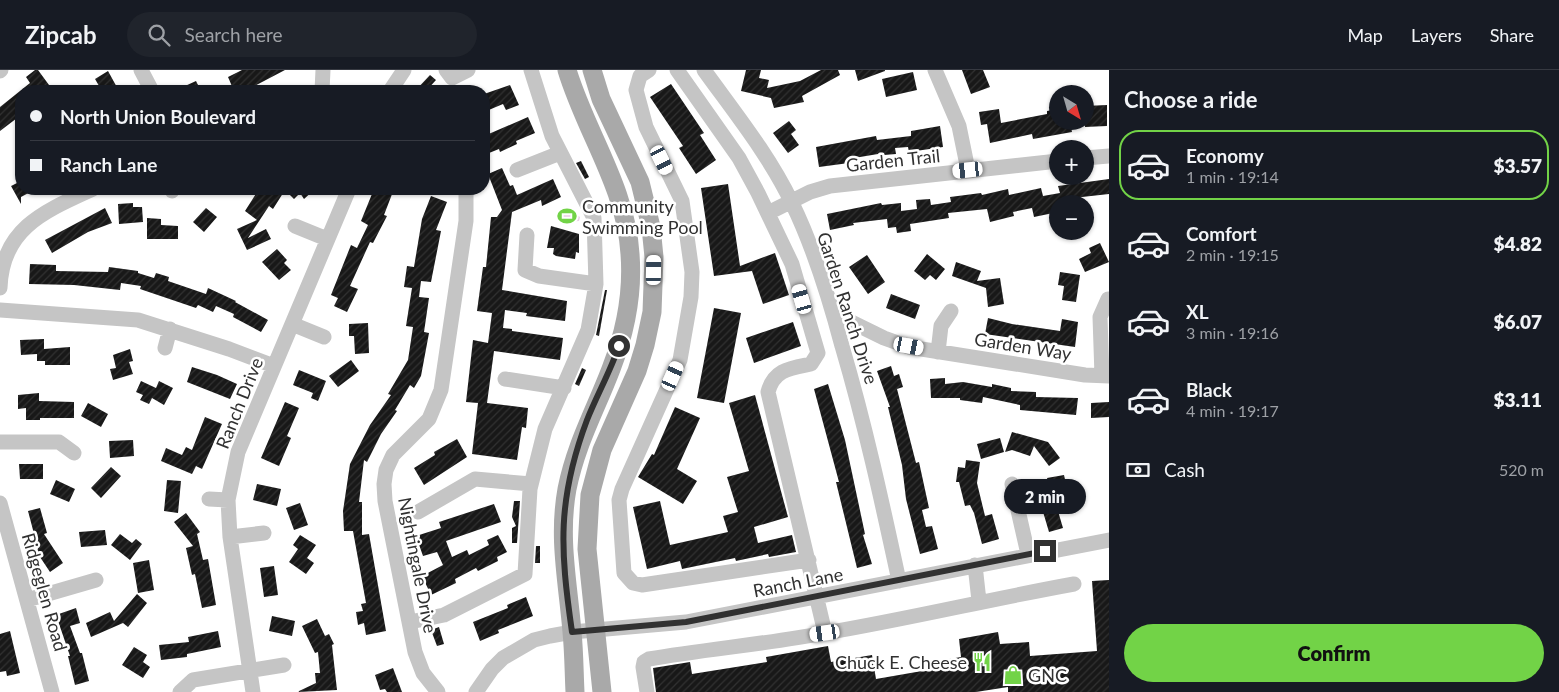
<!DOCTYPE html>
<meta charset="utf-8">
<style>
body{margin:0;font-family:Lato,sans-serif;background:#20242c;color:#f1f3f6;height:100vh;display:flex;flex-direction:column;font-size:19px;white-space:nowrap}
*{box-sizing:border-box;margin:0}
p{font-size:16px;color:#9ea1a6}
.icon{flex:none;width:28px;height:28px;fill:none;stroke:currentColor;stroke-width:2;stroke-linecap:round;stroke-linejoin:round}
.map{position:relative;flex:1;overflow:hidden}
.panel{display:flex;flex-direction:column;background:#171b24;width:450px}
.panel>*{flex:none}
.guide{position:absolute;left:15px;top:15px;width:475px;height:110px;border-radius:20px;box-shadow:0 1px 4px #0004;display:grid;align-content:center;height:110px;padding:0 15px;background:#171b24}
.needle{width:32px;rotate:143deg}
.buttons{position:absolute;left:1049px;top:15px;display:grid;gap:10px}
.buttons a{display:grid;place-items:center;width:45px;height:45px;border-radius:50%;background:#171b24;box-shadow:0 1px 4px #0004;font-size:25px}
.end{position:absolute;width:22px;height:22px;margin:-11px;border:6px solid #313131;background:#fff;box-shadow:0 0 0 2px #fff}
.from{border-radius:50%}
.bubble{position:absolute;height:35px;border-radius:18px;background:#171b24;box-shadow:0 1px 4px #0004;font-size:16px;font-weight:800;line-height:35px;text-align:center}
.car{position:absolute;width:15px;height:30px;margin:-15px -8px;border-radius:6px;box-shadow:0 0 4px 1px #0007;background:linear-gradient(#fff 24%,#345 0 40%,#fff 0 76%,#345 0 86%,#fff 0)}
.guide b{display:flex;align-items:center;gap:18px;height:48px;font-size:19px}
.guide b+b{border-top:1px solid #363941}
.guide i{width:12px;height:12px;background:#f1f3f6}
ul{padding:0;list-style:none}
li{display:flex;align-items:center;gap:15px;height:70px;margin:0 10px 8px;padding:0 5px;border:2px solid transparent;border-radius:20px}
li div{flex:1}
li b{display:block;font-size:19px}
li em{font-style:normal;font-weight:800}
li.active{border-color:#72d347}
li>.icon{width:45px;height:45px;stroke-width:1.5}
h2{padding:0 15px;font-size:22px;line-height:60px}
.pay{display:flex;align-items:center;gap:12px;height:55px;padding:0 15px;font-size:19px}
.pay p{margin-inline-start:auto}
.button{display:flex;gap:10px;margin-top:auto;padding:10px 15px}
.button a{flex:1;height:58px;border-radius:30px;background:#72d347;color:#111;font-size:20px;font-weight:800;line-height:58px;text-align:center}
header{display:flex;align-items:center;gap:30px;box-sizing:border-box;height:70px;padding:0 25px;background:#171b24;border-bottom:1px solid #363941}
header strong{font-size:24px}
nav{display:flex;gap:28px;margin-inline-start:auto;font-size:18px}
.search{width:350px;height:45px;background:#20242c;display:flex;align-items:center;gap:12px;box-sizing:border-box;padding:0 18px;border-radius:28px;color:#9ea1a6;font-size:19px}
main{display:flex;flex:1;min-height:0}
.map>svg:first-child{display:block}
.water{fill:url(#water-waves)}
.building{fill:url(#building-hatch)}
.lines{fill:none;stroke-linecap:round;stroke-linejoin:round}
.minor{stroke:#c5c5c5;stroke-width:15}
.major{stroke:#a9a9a9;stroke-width:19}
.route{stroke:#313131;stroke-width:6}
.labels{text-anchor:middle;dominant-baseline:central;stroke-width:5;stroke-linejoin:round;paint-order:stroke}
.street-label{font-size:18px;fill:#313131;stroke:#fff}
.poi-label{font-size:18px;fill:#313131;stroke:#fff;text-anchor:start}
</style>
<header>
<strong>Zipcab</strong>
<div class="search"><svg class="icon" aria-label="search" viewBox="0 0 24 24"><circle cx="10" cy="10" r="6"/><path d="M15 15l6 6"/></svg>Search here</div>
<nav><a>Map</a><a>Layers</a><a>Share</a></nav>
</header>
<main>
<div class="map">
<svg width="1109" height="622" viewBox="0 0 1109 622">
<defs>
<pattern id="water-waves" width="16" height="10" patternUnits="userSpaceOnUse" patternTransform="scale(1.25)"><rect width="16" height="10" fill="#e9cfe5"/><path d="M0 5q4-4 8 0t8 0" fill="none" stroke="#c8b2c5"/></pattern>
<pattern id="building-hatch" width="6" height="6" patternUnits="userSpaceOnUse" patternTransform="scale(1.25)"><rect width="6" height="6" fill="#181818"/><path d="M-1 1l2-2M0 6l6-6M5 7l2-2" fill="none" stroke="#313131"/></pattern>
</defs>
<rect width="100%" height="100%" fill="#fff"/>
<!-- water -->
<path class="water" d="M570,141l10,6 -1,4 -12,1 -10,-3v-5z"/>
<!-- building -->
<path class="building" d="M35,0h3l11,15 -9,6h-19v24l-21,16v-24l30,-24 -4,-6z
M242,0h43l-40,21h-11l-6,-14z
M746,0h15l-2,8 10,2 -2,8 33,-7 21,-11h17l2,5 -38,21 2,6 -30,6 -3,-10 -30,-7z
M855,0h30v1l-27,10z
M962,0h21l7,17 -19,7z
M108,1l11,20h-17l-7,-12z
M913,2l4,18 -31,7 -4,-18z
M430,5l6,5 -10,11h-11z
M196,11l5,10h-27z
M671,14l33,49 -4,2 16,25 -20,14 -17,-26 4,-2 -33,-49z
M510,15l9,20 -13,5 -3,-6 -19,8v-18z
M1107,35v21l-22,1v-21z
M999,39l2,14 46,-9v-3l11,-2v12h12l2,11 -39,7 -1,-5 -42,9 -3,-19 -6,1 -2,-13z
M528,47l7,16 -19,8 1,3 -17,8 -1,-3 -15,6v-19z
M789,51l7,9 -5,4 8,11 -11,8 -15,-20z
M940,56l3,21 -34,5 -1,-5 -13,1 1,6 -12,1v-2l-36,6 1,4 -30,4 -3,-20 60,-11 1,4 34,-4v-5z
M581,91l8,16 -4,2 -9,-16z
M502,98l8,18 3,-1 4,10 36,-16 8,18 -19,9 -1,-6 -29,12 -10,78 65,11 -2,20 -39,-5 1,-3 -22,-3 -2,18 9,1v2l51,7 -3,22 -66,-9 -7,52 41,5 -2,20 -4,-1 -5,33 -45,-6 6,-51 -12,-1 7,-62 15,3 4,-30 -15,-2 6,-44h3l5,-50h6l5,-7 -14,-36z
M1109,109v15l-36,4 1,6h-16v8l-24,5 -2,-9 -19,4 1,4 -24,6 -3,-13 -39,4 1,5 -39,6 1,7 -14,2 -1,-6 -8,1 -1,-9 -34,4 1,2 -24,5 -3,-16 54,-11 1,2 19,-2v8l16,-2 -1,-9 14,-1 1,6 20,-3 -1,-5 31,-4 1,2 26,-6 1,6 32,-7 2,8 17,-3 -2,-7z
M21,111v8h15l-15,8v7l-10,-18z
M728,114l12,82 35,-13 14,42 -26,9 -11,-33 -38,5 -13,-88z
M259,119h56l-11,10 -4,-6 -6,6 -9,-9 -12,19 -4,-3 -21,32 18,-9 5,10 -24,11 -10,-21 20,-9 -12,-9z
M374,119h20l-10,26 3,1 -14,27 -3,-1 -20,44 8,3 -11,23 -13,-6 4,-8 -7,-3 20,-50 6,3 11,-23 -7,-4z
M431,126l16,6 -11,28 5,1 -10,51 -10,-1 -2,16 10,1 -5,34 5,1 -8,43 -7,12 -4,-3 -15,25 2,1 -16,23 -14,28 -3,-2 -5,42h3v33l7,-1 17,97 -20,4 -2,-12 -6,2 -2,-13 7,-1 -2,-7 5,-1 -13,-72h-9l-1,-20 7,-47 20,-39 21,-30 -3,-1 20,-34 5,-33 -7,-1 6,-38 -8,-1 3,-21 7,1 8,-48z
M133,133v4h9l1,15 -24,2 -1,-20z
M105,138l7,15 -24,9 -36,21 -7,-13z
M206,138l11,9 -13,15 -11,-10z
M147,148l14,1v6l17,1v13h-31z
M551,156l28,8v19l-3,-1 -1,7 -19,-3 -3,-2 1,-6h-7z
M1100,173l9,19 -24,10 -6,-13 12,-6 -2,-5z
M277,179l10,11 -3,3 7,7 -12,10 -17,-18z
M927,184l18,15 -9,11 -6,-5 -5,5 -11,-9z
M867,185l18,27 -17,12 -19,-27z
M956,192l25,9 -4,10 23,-3 4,26 -16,3 -2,-19 -34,-12z
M30,194l26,1v6l52,1 1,-5 29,4v2l16,5 2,-5 13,4 -1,4 38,13 2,-6 28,13 -1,1 33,18 -7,12 -28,-15 1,-3 -18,-8 -3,6 -15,-7 -2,3 -56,-19 1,-3 -20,-3 -1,7 -46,-5 -45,-1z
M1060,202l20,3 -4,27 -14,-2 2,-14 -6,-1z
M605,220h2l-8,46 -3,-1z
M891,224l29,11 -5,14 -29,-11z
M714,238l27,5 -17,90 -27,-5z
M988,248l24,6 48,7 2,-12 16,3 -3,25 -90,-13z
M793,252l8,24 -47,17 -8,-25z
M368,253l1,30 -14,1 -1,-18h-5v-12z
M44,269v10l26,-2v18h-25v-4h-8v-7l-16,1 -1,-15z
M130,279l3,12 -4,1 4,12 -20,6 -3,-11 6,-1 -3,-13z
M351,290l8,11 -21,16 -9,-11z
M891,296l3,10 5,-2 4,13 -6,2 19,74 3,-1 10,46 -7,2 4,17 6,-1 6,23 -18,5 -14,-55 -4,-34 -14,-58h2l-13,-36z
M192,297l25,8 20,9 -7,15 -43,-17z
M582,298l4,2 -7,16 -4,-2z
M299,300l27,11 -8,20 -7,-3 2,-5 -20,-8z
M945,308v6l18,-2 29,5v-3l19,4v3l25,1v5l42,1 -2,17 -56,-5v-5l-37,-8 -1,6 -22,-3v-2h-29l-1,-19z
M141,311l15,7 3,-7 14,7 -9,17 -12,-7 -3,6 -9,-4 3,-5 -7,-3z
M828,314l17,56 20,94 -2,1 9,29 -15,4 -21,-86h3l-25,-93z
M39,323v8l35,1v16h-34v2h-14v-12l-8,1v-14z
M755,325l33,122 -34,10 4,16 34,-8 4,17 -27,5 -1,-3 -32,7 -1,-3 -53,11 -2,-8 -33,8 -14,-62 27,-6 10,44 58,-13 -5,-16 15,-4 -11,-35 22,-6 -20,-68z
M285,332l14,6 -12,28 4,2 -12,28 -18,-8z
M1109,332v15l-18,1v-15z
M88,333l20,11 -7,13 -20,-11z
M675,337l25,11 -23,51 20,12 -14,23 -45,-27 14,-23 2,1z
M205,347l17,7 -20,45 -6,-3 -4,8 -31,-13 5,-13 16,7 4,-8 6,3z
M1012,362l36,10 12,16 -11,8 -15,-20 -4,10 -18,-6 -7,2z
M1000,368l4,14 -23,7 -4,-15z
M457,369l10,18 -43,28 -10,-17 21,-13 -1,-3z
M133,370l1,16 -24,2 -1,-17z
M966,390l14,2 -3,21 8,33 7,-2 7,25 -17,5 -8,-31 -4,-8 -5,1 -6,-24h-3l2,-15 7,1z
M19,394h24v15h-23z
M111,397l10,9 -20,22 -10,-10z
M1064,405l4,18 -17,4 -4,-19z
M56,410l19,9 -6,13 -19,-8z
M167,410l14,1 -3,32 -14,-2z
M257,414l24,5 -4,17 -24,-6z
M514,431h6l-3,42h-5v-15l4,-2 -4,-9z
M1055,431l8,27 -14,4 -8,-27z
M300,433l8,22 -14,5 -8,-22z
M494,434l7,18 -55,19 6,16 15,-7 2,5 20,-10 -2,-5 11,-5 9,17 -10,5 1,4 -20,10 -2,-3 -21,11 1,4 -25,12 -9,-19 21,-11 -6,-13 -14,4 -7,-20 25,-8 -2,-6z
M40,438l7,25 -3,1 19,29 -13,9 -14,-21 2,-2 -10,-38z
M186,443l14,19 -3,2 6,26 5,-1 8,46 -14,3 -7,-34 -3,1 -6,-27 7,-2 -19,-24z
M105,460l2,15 -26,2 -2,-15z
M120,464l12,9 4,-4 6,5 -12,16 -19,-15z
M300,465l16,10 -9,13 7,5 -8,11 -17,-12 9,-13 -5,-4z
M536,476h4v17h-5z
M149,490l5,30 -16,3 -5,-30z
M274,496l4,29 -14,2 -4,-29z
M1109,510v112h-101v-5l-32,5h-320l-3,-24 37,-6 2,12 75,-12 -1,-5 62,-11 3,16 41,-7 4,24 46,-8 -1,-7 40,-7 -2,-18 39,-7 2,12 29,-2 1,14 67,-5 -5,-70z
M137,524l10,9 -19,24 -5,-4 -32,14 -5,-14 24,-11 4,9z
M526,527l7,19 -35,14 1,3 -19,8 -7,-19 35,-14 -1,-3z
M76,538l4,15 -10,3 10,27h2l7,28 -14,4 -7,-29h2l-14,-41z
M272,546l23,5 -3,15 -23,-5z
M317,549l8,17 4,-2 5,10 -2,1 5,45 -40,2 19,-9 -1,-10h5l-2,-21 -3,1 -13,-27z
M439,557l5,17 -7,2 -6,-16z
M10,561l10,42 -13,3 -1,-5 -6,1v-38z
M218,561l3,16 -34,7v3l-26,3 -2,-15 30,-3 -1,-5z
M134,577l13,8 -4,7 7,5 -7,11 -21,-13z
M393,598l9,24h-15l-2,-3 -5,1 -5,-15z"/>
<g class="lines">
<!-- minor -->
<path class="minor" d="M141,0l11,21
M446,0l6,8 16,-8
M649,0l-9,6 -4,14 10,37 36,74 10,71 -1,25 -11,63 -58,129 -3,11 5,73 9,10 9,2 167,-25
M677,0l62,88 19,35 34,71 26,89 -7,11c-20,4 -37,5 -43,28l57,241
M704,0c31,43 65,85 88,133 22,45 37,94 50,143 23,78 40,156 57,235
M935,0l24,56 9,44
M0,1l1,-1
M322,21l1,-21
M390,21l14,-21
M1085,88l24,-2
M517,100l43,-17
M171,119l1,2
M768,143l42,-21 20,-6 228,-25
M295,156l32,13
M527,165l-2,35 14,6 57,8
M0,218c2,-60 45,-77 93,-99
M0,240l138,10 91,29 45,17
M833,243l51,25 25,9 176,28 24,1
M292,254l32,13
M165,278l5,-19
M938,282l3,-26 10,-15
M1102,306l-2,-59 8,-18
M505,309l59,9
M0,372h59l15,11
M1012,414l16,70
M209,429l19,1
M0,433l52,189
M418,442l57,-33 56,5
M230,467l34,-4
M975,495l4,36
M27,530l69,-20
M410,552l34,-7 81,-41 5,-85 15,-60 43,-99 8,-46 -2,-66 -42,-82 -21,-66
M180,622l13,-12 91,-15
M253,622l-23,-155 -2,-37 10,-48 111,-263
M438,622l-15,-19 -8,-21 -30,-151 -1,-17 2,-14 7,-15 36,-36 12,-29 25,-169v-32
M476,622l16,-23 11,-11 31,-18 16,-4 22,-4 114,-10 423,-82
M647,622l-4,-25 1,-5 5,-3c58,-10 118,-15 176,-26 83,-14 166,-34 249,-49"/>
<!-- major -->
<path class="major" d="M567,0c19,63 59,117 63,184 3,39 -5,79 -19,115 -16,42 -35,75 -44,120 -9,49 1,94 5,143 2,20 2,40 3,60
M592,0l9,29 39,83 11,45 3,30 -2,55 -7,33 -8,26 -35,79 -12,45 -3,54 15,143"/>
</g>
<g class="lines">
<!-- route -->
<path class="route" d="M619,276c-9,26 -22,49 -32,74 -30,80 -27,129 -15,212l114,-10 359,-71"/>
</g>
<!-- icons -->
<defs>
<g id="stadium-bare" transform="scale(1.5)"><path d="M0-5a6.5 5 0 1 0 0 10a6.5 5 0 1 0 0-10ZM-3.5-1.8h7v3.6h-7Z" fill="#72d347" stroke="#fff" stroke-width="2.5" paint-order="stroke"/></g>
<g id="restaurant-bare" transform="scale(1.5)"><path d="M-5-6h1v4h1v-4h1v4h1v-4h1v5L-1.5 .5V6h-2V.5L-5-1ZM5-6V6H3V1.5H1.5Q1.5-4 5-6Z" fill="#72d347" stroke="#fff" stroke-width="2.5" paint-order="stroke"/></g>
<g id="shop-bare" transform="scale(1.5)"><path d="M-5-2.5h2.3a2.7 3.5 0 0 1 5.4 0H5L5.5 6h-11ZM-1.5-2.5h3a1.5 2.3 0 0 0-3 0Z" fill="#72d347" stroke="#fff" stroke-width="2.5" paint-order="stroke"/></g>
</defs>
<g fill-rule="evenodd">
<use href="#stadium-bare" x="567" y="146"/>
<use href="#restaurant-bare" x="982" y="592"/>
<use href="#shop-bare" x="1013" y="605"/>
</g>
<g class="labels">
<!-- street labels -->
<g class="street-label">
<text transform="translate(893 90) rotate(-6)">Garden Trail</text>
<text transform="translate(848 238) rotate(72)">Garden Ranch Drive</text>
<text transform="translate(1023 276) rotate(9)">Garden Way</text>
<text transform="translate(239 333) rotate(-68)">Ranch Drive</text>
<text transform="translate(418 495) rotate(79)">Nightingale Drive</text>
<text transform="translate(798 512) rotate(-11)">Ranch Lane</text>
<text transform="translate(45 522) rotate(74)">Ridgeglen Road</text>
</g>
<!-- poi labels -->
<g class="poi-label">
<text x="582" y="136">Community<tspan x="582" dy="21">Swimming Pool</tspan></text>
<text x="967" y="592" text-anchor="end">Chuck E. Cheese</text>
<text x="1028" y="605">GNC</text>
</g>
</g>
</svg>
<div class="buttons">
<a><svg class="needle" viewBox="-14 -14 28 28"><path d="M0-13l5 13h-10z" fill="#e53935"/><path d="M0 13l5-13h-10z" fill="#9ea1a6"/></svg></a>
<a>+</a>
<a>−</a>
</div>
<i class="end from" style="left:619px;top:276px"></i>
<i class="end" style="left:1045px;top:481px"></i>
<div class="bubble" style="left:1004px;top:409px;width:82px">2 min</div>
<i class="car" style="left:662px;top:90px;rotate:154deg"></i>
<i class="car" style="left:968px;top:100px;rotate:264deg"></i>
<i class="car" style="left:654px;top:200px;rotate:1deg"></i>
<i class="car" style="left:802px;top:229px;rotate:344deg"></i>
<i class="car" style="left:909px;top:276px;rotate:101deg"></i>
<i class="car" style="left:673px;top:306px;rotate:24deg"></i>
<i class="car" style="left:825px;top:563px;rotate:262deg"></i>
<div class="guide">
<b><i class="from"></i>North Union Boulevard</b>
<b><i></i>Ranch Lane</b>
</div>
</div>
<section class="panel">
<h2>Choose a ride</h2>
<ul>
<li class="active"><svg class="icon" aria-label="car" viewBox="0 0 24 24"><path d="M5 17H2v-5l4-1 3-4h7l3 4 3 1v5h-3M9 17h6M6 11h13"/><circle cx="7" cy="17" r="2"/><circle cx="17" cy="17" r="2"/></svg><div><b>Economy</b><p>1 min · 19:14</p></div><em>$3.57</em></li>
<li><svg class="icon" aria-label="car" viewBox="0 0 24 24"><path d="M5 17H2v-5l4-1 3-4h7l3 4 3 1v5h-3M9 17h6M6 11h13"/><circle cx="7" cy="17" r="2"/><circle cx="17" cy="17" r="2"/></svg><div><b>Comfort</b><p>2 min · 19:15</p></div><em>$4.82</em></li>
<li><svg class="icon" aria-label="car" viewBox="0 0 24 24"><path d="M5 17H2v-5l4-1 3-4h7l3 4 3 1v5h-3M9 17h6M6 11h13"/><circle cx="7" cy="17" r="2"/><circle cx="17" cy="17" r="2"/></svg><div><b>XL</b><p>3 min · 19:16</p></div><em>$6.07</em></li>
<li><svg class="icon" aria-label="car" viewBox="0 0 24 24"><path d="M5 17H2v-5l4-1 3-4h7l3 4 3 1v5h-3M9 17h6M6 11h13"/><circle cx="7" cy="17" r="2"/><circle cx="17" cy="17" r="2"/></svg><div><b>Black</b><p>4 min · 19:17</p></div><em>$3.11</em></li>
</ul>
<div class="pay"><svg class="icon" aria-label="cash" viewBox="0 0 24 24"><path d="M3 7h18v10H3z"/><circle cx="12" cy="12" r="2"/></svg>Cash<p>520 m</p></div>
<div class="button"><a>Confirm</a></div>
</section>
</main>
